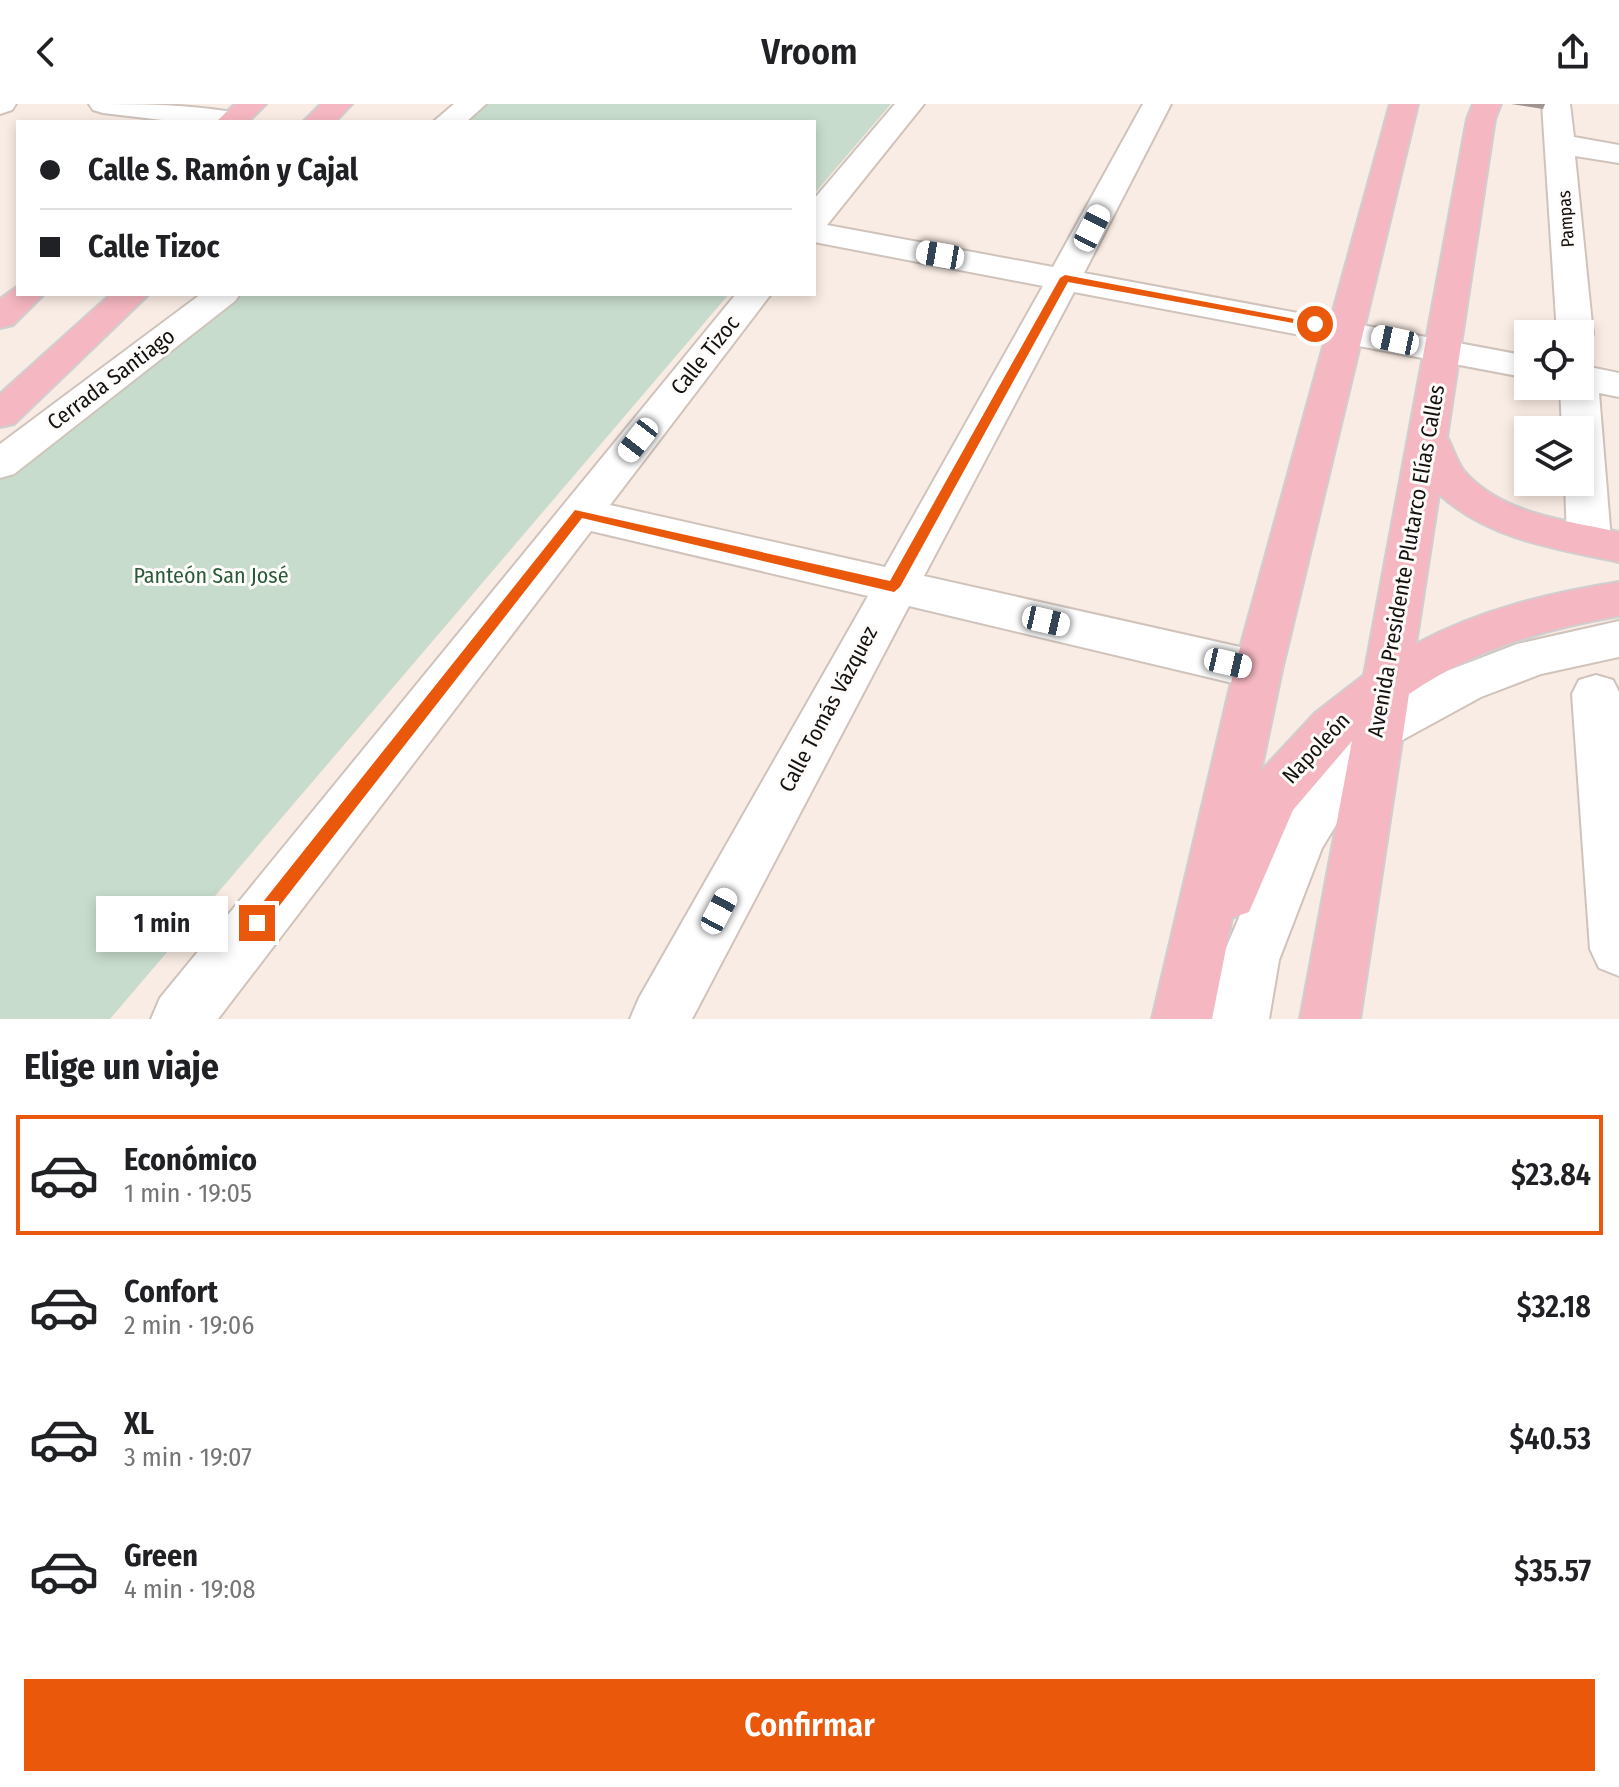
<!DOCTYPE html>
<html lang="es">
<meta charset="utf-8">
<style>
body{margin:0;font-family:"Fira Sans Condensed",sans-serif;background:#f6f6f6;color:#202124;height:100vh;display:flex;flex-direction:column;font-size:30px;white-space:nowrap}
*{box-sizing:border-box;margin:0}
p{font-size:26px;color:#757577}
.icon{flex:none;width:44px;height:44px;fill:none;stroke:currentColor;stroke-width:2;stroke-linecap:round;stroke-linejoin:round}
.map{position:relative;height:915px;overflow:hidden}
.side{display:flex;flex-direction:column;background:#fff;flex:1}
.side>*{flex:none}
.banner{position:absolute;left:16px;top:16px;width:800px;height:176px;border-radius:0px;box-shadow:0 4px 12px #0003;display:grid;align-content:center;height:176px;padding:0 24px;background:#fff}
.buttons{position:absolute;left:1514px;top:216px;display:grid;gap:16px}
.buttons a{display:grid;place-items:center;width:80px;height:80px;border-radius:0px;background:#fff;box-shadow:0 4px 12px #0003;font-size:40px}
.end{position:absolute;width:36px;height:36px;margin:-18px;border:10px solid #ea580c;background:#fff;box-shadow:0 0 0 4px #fff}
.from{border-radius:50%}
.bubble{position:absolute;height:56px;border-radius:0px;background:#fff;box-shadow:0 4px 12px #0003;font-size:26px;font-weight:600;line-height:56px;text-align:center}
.car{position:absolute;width:24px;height:48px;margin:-24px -12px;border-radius:10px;box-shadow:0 0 6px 2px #0007;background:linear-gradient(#fff 24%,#345 0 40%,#fff 0 76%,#345 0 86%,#fff 0)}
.banner b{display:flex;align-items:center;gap:28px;height:76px;font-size:30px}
.banner b+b{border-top:2px solid #e0e0e0}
.banner i{width:20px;height:20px;background:#202124}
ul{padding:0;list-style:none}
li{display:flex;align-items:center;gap:24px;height:120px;margin:0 16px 12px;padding:0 8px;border:4px solid transparent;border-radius:0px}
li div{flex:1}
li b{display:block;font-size:30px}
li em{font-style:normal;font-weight:600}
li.selected{border-color:#ea580c}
li>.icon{width:72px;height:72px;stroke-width:1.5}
h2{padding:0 24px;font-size:36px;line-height:96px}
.primary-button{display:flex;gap:16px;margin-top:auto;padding:16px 24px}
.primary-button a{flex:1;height:92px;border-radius:0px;background:#ea580c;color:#fff;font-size:32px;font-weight:600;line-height:92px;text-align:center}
header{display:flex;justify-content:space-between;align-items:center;height:104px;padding:0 24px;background:#fff;font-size:36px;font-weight:600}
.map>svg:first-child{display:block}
.green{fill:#c8dccd}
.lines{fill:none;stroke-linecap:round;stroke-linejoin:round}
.minor-casing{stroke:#cfc3bb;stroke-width:4}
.major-casing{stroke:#d0cfcf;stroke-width:4}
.minor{fill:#fff;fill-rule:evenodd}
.major{fill:#f5b7c1;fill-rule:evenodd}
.wall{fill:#9f9490}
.route{fill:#ea580c}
.labels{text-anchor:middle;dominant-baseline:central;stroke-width:6;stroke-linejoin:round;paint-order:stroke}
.far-street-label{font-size:18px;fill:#15110e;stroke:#fefcfa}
.street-label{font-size:22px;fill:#15110e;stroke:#fefcfa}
.park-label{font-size:22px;fill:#2a5a3a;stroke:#fefcfa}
</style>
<header><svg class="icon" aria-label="back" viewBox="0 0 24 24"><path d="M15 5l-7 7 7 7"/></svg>Vroom<svg class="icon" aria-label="share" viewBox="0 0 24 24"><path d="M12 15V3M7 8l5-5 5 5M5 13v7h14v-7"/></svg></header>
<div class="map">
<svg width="1619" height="915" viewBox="0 0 1619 915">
<rect width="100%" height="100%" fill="#f9ece4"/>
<!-- green -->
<path class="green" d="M477,0h414l-77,90v-72h-360z
M230,190h499l-619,725h-110v-548z"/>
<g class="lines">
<!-- minor casing -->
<g class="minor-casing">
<path id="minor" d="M0,0h16l-4,6 -12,4z
M89,0c51,0 104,0 154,10l4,6 -68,2 -76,-9 -10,-3z
M454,0h32l-20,18h-33z
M895,0h29l-97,121 226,42 90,-163h28l-87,169 444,83v22l-454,-86 -150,284 334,75 17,6 7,13 -7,13 -17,6 -349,-83 -217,413h-62l9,-21 229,-402 -277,-65 -373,488h-67l9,-21 576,-704h35l-161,211 275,62 158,-281 -229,-44v-43z
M1542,0h28l4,33 45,8v18l-44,-7 18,178 -5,8 -8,2v-10h-23z
M201,190h39l-5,7 -221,173 -14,4v-34z
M1580,261l39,8v24l-20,-4 12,147 -7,11 -15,4 -15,-4 -7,-11 -2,-58h15v-52h-18l-2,-44h20z
M1619,517v36l-78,17 -60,23 -86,47 -31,35 -42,69 -43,112 -10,59h-60l12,-59 59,-139 48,-72 31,-33 88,-45 70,-27z
M1596,571l17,5 6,12v284l-20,-8 -9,-19 -18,-255 7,-14z"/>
</g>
<!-- major casing -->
<g class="major-casing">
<path id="major" d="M235,0h31l-18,18h-32z
M321,0h31l-17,18h-32z
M1390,0h28l-136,566 -21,101 54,-58 49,-38 103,-556 6,-15h28l-6,15 -48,318c6,11 10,25 17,34 37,43 103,50 155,61v30c-63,-13 -131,-23 -180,-68l-23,150c63,-34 133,-51 203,-62v34c-75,13 -147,34 -210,78l-49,325h-60l52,-278 -59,69 -44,102 -17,6 -20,101h-60l82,-349z
M18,182v8h26l-31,31 -13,3v-29z
M111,190h38l-135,130 -14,3v-33z"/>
</g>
<!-- minor -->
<use href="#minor" class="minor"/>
<!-- major -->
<use href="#major" class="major"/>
</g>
<!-- wall -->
<path class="wall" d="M1511,0h34l-2,5z"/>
<!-- route -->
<path class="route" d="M1065,171l256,49 -6,3 -247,-45 -168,305 -6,5 -312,-74 -320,410h-11l-3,-5 3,-6 324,-407 315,71 170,-303z"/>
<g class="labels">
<!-- far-street labels -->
<g class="far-street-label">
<text transform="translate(1566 115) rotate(-94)">Pampas</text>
</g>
<!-- street labels -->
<g class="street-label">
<text transform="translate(705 251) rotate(-51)">Calle Tizoc</text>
<text transform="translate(111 275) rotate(-37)">Cerrada Santiago</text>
<text transform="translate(1406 457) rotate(-80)">Avenida Presidente Plutarco Elías Calles</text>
<text transform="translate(828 605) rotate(-62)">Calle Tomás Vázquez</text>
<text transform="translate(1316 644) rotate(-47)">Napoleón</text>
</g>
<!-- park labels -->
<g class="park-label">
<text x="211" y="471">Panteón San José</text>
</g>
</g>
</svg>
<div class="buttons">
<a><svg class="icon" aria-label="locate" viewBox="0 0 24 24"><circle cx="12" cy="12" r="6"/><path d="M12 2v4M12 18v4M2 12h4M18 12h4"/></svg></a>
<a><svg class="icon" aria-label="layers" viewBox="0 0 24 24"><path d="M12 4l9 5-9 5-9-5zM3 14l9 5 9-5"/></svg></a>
</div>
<i class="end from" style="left:1315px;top:220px"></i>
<i class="end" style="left:257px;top:819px"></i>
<div class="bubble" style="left:96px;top:792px;width:132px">1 min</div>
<i class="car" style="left:1092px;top:124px;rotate:27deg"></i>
<i class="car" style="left:940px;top:151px;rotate:280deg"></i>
<i class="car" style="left:1395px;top:236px;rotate:282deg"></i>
<i class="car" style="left:638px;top:336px;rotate:218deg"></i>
<i class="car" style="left:1046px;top:517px;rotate:103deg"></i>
<i class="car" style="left:1228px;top:559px;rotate:103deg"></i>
<i class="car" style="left:719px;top:807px;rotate:28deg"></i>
<div class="banner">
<b><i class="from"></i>Calle S. Ramón y Cajal</b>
<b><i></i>Calle Tizoc</b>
</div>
</div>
<section class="side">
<h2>Elige un viaje</h2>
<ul>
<li class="selected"><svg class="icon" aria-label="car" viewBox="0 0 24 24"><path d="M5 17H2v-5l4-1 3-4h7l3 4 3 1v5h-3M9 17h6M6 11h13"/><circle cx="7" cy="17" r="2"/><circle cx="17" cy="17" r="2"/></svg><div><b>Económico</b><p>1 min · 19:05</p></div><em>$23.84</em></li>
<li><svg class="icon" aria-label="car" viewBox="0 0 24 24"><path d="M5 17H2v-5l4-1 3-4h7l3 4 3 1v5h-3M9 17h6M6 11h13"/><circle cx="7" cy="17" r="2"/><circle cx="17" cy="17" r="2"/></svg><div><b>Confort</b><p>2 min · 19:06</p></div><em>$32.18</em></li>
<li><svg class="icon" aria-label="car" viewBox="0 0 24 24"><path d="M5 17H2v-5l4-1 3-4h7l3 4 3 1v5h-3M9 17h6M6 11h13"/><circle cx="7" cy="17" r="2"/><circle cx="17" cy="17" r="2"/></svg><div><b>XL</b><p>3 min · 19:07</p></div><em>$40.53</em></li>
<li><svg class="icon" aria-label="car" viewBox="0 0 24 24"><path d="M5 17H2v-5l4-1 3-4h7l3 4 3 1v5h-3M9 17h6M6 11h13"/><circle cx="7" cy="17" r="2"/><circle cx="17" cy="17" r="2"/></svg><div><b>Green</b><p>4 min · 19:08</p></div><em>$35.57</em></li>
</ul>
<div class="primary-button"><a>Confirmar</a></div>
</section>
